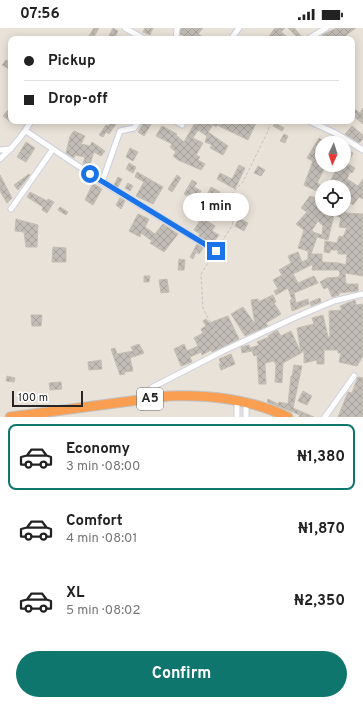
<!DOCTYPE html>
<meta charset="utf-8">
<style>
body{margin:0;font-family:Overpass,sans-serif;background:#f6f6f6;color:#222;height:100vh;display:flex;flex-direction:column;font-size:15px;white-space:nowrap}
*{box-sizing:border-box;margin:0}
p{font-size:13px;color:#767676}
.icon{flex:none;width:22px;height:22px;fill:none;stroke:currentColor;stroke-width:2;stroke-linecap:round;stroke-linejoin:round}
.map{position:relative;height:389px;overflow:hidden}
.panel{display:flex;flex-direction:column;background:#fff;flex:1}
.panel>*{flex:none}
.banner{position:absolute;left:8px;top:8px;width:347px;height:88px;border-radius:8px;box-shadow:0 2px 10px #0003;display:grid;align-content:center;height:88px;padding:0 16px;background:#fff}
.needle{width:26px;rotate:184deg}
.fabs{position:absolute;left:315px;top:108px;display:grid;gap:8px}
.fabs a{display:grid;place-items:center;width:36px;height:36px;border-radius:50%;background:#fff;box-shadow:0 2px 10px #0003;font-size:20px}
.scale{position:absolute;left:12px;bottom:10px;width:71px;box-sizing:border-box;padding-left:4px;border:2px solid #262626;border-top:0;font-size:11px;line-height:14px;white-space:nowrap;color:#262626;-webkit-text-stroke:3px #fff;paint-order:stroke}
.end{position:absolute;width:18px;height:18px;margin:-9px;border:5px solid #1a73e8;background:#fff;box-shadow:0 0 0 2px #fff}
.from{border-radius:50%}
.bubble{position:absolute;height:28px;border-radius:14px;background:#fff;box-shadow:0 2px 10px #0003;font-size:13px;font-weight:700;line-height:28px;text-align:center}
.banner b{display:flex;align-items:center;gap:14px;height:38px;font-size:15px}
.banner b+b{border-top:1px solid #e0e0e0}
.banner i{width:10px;height:10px;background:#222}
ul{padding:7px 0 0;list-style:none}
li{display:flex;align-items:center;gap:12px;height:66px;margin:0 8px 6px;padding:0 8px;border:2px solid transparent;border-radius:8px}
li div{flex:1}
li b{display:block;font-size:15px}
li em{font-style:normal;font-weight:700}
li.current{border-color:#0f766e}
li>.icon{width:36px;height:36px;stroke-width:1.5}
.button{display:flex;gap:8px;margin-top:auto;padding:8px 16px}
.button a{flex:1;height:46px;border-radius:24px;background:#0f766e;color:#fff;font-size:16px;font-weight:700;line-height:46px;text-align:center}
.status{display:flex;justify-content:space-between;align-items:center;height:28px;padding:0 20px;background:#fff;direction:ltr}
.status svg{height:11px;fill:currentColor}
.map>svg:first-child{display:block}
.building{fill:url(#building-cross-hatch);stroke:#c4beb2;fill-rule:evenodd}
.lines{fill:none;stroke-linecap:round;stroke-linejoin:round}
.street-casing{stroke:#cdd0e0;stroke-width:7}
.highway-casing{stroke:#c2c2c2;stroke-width:11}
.path{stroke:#c2c2c2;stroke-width:1;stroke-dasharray:3 2;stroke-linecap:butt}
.street{stroke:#fff;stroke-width:5}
.highway{stroke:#fa9f52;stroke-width:9}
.route{stroke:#1a73e8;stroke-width:5}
.labels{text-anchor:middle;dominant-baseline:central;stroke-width:3.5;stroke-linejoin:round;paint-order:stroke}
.shield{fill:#fff;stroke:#676767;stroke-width:1}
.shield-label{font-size:13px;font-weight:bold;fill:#262626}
</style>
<div class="status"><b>07:56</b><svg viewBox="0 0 49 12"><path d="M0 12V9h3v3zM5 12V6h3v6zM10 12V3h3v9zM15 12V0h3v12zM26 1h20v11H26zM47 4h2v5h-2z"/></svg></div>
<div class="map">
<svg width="363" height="389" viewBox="0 0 363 389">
<defs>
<pattern id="building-cross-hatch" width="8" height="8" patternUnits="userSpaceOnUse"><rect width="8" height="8" fill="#c1bcb5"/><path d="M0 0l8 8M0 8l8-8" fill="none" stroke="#a6a19c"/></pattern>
</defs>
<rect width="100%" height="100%" fill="#e9e2d8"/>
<!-- building -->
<path class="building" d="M94,0h5l-6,10 -4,-2z
M113,0l5,3 -4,8 -5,-3z
M145,0h8l-3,7 -7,-3z
M181,0h22l-5,6 8,5h-16l-10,-5z
M275,0h10l-4,4 9,7h-23z
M288,0h6l10,11h-5z
M337,0h19l-10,7 3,4h-24l-3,-4z
M6,32l5,3v7l-9,-5z
M352,79l8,6 3,-5v16l-11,-9z
M8,82l3,2v10l-8,-6z
M112,93h6l-9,13 -3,-2 -3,5 -4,-2 7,-10 2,1z
M145,93h8l-9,15 -6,-4z
M196,93h23l2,2 1,-2h35l-9,19 -31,-15 -1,2 -3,-2 -5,7 20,14 -5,9 -13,-7 2,-3 -7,-3 2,-6 -9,-6 -5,8 10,5 -7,12 4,2 -2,3 7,4 -4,6 -23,-10 -5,-4 3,-4 -6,-5 2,-3 -16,-8 6,-10 15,8 -1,1 8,7z
M275,95l9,5 -2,3 -9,-5z
M352,98l11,9v4l-4,4 -14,-9z
M74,103l11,5 -4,8 9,2 2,-4 13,9 -4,5 -7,-4 -5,15 -6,-3 2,-7 -10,-2 -1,3 -8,-5 4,-17z
M284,106l4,2 -3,7 -5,-2z
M319,110l8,5h-5l-4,9 4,3v10h4l-9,18 5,3v23h22v-22l-5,-2 -1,2h-15l4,-6 3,1 5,-10 -3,-1 2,-4 6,3 5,-8 10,6 -3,5 -2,-1 -3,7 11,7 5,-7v20l-4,-2 -6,8 -3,-2 -5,10 18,1v62l-18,-3 1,11h12v7l-19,2v2l-7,2 -4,-10 -4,2 -4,-7 7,-4 12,-1 1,-5 -2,-2h-26l1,-6 -20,10 5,9 16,-7 4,7 -24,10 2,10 12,-4 1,5 -17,7 -2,-11h2l-4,-12 -12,7 -2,-4 4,-2 -5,-9 9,-5 -3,-5 12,-7 -3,-7 10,-4 4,10 6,-3v-8l-10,-3 6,-18 -8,-6 11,-12 -6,-4 9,-12 5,2 4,-6 -15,-7 9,-24 -6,-3zM334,187l7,3 -2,9 8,1 -4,9 -4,-1 -2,7 -12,-2 -1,11 6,1v-3h8v4h9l-1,11 -7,-2 -17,-1v-8h-11l6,-17 11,3zM318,193l5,5 -1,9 -9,-3 -1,-2z
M26,114l9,6 -9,14 -9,-5z
M130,120l8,4 -5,9 -7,-4z
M347,122l6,3 -4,8 -5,-2z
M129,135l7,4 -3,6 -7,-4z
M239,137l6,3 -10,21 -18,-10 3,-6 12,6z
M258,138l7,4 -4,6 -7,-3z
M137,144l26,15 -10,17 -17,-8 8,-14 -9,-5z
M29,146l1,1 -12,15 -4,-5z
M0,147l12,23 -5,5 -7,-12z
M177,147l4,3 -9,14 -4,-3z
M118,149l4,2 -4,8 -4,-2z
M192,152l5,3 -3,4 7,4 -8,13 -5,-4 2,-3 -6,-3z
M93,155l9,6 -9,16 -8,-5z
M128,155l5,3 -3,5 -5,-3z
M211,159l9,5 -8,14 6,4 -5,7 -2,-2 -4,6 8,5 -3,5 7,4 -6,8h-2l-12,-7 1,-2 -6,-4 12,-19 -6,-4z
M30,164l17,9 1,-2 6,3 -7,11 -5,-3 1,-3 -16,-10z
M120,170l5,3 -4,8 -5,-4z
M60,179l8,5 -2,3 -8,-5z
M138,186l11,5 -4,8 10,7 8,-10 15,10 -14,18 -14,-9 2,-2 -11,-8 -1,4 -11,-6z
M239,190l9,5 -4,8 -9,-5z
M16,191l22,6 -1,22h-11l-2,-15 -9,-1z
M197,216l6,4 -4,6 -3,-2 -3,7 -3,-2z
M53,219l13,1v14h-14z
M179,231l6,1 -1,10h-6z
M144,248h6l-1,6h-5z
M167,251l2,13 -8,1 -2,-13z
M273,267l3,7 -2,1 7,11 -15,9 2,3 -23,10 -14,-22 12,-7 12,17 -4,-24 7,-1v3z
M320,270l1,4 -10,4 -1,-4z
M355,272l1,5 7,-1v52l-6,10 -18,-4 2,-9h-3v-3h-14v14h-7v-4l-13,3v-12l-3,2 -4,-25 17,-4 -2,-6 11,-3 5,22h2l-1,-26 13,-1 -2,-4z
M31,287h11l-1,11h-9z
M228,288l11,23 -27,13 -1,-2 -9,5 -1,-3 -11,5 2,5 -11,4 -7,-17 10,-5 3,7 11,-5 -4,-8 9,-5 -2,-4 5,-3 -3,-5 3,-2 3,4z
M277,302l4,6 10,-5 10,22 -18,10 -1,20 -7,-1 1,-17 -2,-4 -9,2 1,21h-7l-2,-29 -3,1 -2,-5 -10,2 -1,-6 8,-2 1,3 9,-3 -2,-3 12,-5 -1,-1z
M139,316l5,9 -14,5 3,13 -9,1 1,2 -5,1 -9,-26 4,-1 2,6 16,-3 -2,-4z
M231,326l4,10 -14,6 -2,-6 2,-1 -2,-4z
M101,332l1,9 -13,1 -1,-8z
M294,337l8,1 -9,42 21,9h-15l1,-2 -7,-3 -26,-10 1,-3 10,5 1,-2 9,2 3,-28h1z
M7,348l8,2 -1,4 -8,-1z
M358,349l5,1v39h-25l10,-25 4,1z
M61,354l1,7 -12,1 -1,-7z
M303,363l9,5 -5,9 -9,-4z"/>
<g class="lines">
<!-- street casing -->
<g class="street-casing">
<path id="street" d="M125,0l19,11
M176,11l1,-11
M231,11l8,-11
M308,11l18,-11
M176,93l6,4
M309,93l26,12 28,17
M26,103l76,51 114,69
M0,122l11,-1
M0,131c12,-11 23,-23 31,-38
M102,154l18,-51 14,-3 5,-7
M11,181l42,-60
M144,372l3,-8 6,-5 70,-36 73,-34 38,-16 29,-7
M237,372v17
M246,389v-15
M325,389l29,-41"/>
</g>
<!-- highway casing -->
<g class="highway-casing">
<path id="highway" d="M10,389l159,-21c42,-1 81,3 119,21"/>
</g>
<!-- path -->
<path class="path" d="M219,218l13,-20 1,-6 -1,-23 1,-5 10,-10 24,-49 4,-12
M213,227l-12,19 2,34 19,38"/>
<!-- street -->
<use href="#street" class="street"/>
<!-- highway -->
<use href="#highway" class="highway"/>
</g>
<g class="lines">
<!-- route -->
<path class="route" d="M90,146l126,77"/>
</g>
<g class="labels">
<!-- shield labels -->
<rect class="shield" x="137" y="360" width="26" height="22" rx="3"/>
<g class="shield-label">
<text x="150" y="371">A5</text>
</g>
</g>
</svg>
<div class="fabs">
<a><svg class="needle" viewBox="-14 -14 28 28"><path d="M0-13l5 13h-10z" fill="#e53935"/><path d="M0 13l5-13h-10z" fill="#767676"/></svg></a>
<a><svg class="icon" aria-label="locate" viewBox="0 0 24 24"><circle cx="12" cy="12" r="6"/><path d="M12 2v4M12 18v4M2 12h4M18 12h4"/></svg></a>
</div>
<div class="scale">100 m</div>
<i class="end from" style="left:90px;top:146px"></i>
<i class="end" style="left:216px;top:223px"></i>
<div class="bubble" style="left:183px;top:165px;width:66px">1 min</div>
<div class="banner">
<b><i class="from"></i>Pickup</b>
<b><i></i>Drop-off</b>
</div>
</div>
<section class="panel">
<ul>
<li class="current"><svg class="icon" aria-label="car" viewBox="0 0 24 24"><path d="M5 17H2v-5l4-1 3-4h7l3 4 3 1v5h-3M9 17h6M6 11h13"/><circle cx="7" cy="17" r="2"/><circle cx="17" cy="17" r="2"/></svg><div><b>Economy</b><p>3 min · 08:00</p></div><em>₦1,380</em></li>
<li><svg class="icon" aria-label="car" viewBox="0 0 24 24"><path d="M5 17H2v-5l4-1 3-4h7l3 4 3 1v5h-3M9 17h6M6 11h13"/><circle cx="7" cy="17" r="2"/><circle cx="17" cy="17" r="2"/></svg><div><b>Comfort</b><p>4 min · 08:01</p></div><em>₦1,870</em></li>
<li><svg class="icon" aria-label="car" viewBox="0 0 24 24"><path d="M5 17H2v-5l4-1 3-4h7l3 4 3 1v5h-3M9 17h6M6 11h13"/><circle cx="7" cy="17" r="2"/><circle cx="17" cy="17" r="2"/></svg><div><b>XL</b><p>5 min · 08:02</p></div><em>₦2,350</em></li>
</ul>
<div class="button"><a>Confirm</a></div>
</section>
